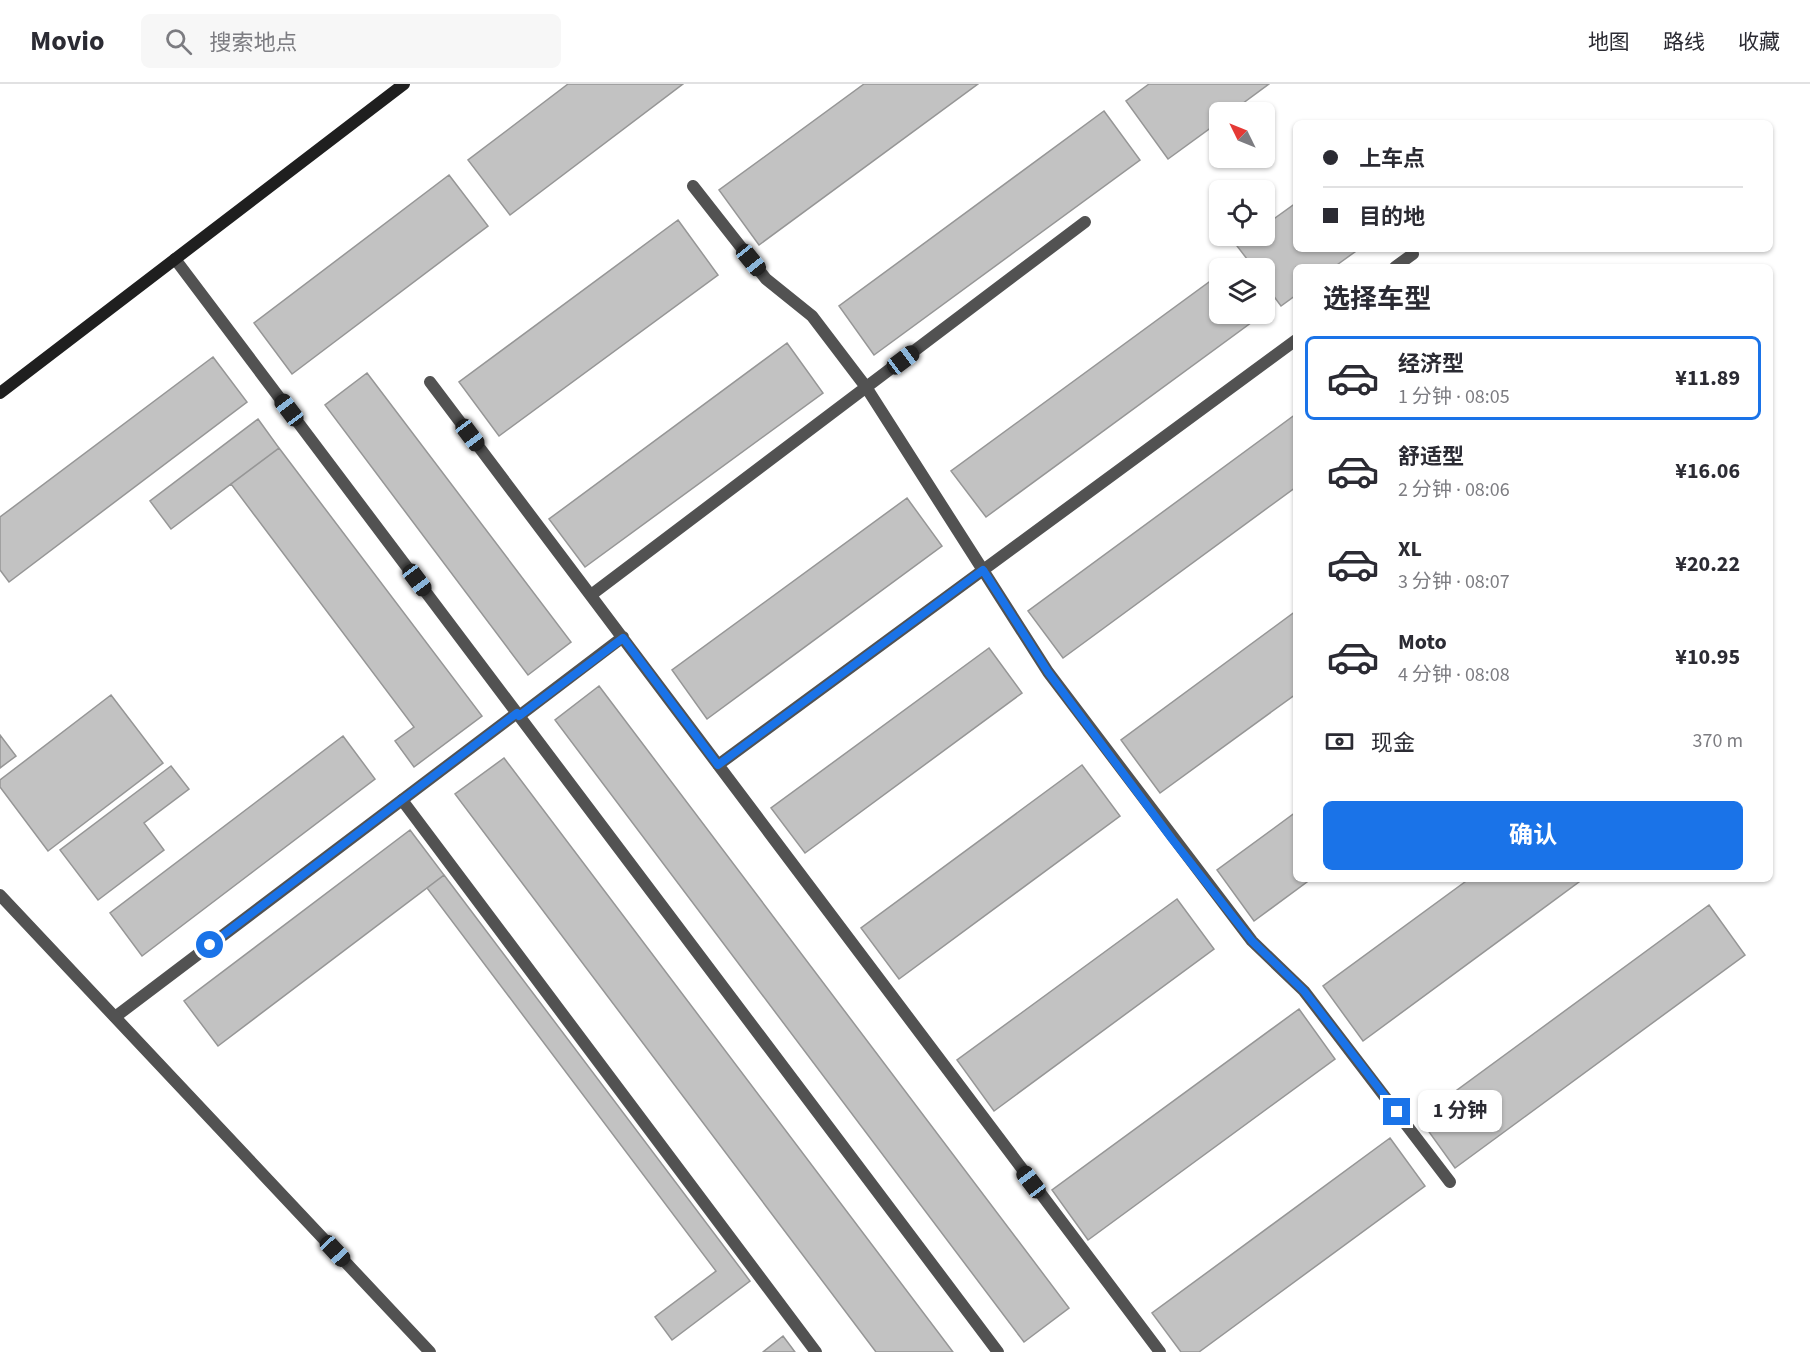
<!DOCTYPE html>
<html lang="zh">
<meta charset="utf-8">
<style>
body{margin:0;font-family:"Source Sans 3","Noto Sans SC",sans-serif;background:#f7f7f7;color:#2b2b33;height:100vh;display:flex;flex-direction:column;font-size:22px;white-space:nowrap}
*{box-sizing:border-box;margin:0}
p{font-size:20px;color:#7c7c81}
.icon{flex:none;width:33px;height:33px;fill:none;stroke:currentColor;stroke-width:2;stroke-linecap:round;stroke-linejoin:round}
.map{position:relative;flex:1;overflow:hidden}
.details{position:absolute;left:1293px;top:180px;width:480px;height:618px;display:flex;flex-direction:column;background:#fff;border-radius:9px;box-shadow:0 2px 4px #0004}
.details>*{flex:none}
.top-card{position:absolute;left:1293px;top:36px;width:480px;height:132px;border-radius:9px;box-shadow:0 2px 4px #0004;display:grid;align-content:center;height:132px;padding:0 30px;background:#fff}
.needle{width:39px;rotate:313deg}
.controls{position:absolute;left:1209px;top:18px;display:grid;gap:12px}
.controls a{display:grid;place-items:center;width:66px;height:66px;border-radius:9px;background:#fff;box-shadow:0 2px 4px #0004;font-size:30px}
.end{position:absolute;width:27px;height:27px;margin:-14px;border:8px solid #1a73e8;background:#fff;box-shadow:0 0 0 3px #fff}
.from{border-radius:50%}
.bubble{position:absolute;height:42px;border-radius:9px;background:#fff;box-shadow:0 2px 4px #0004;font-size:20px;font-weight:700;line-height:42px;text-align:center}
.car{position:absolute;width:18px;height:36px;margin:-18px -9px;border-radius:8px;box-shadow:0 0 4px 2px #0007;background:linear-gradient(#222 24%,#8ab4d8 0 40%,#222 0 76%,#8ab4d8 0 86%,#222 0)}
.top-card b{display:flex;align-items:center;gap:21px;height:57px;font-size:22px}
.top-card b+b{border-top:2px solid #e1e1e2}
.top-card i{width:15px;height:15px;background:#2b2b33}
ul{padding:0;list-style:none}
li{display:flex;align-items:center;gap:18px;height:84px;margin:0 12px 9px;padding:0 18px;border:3px solid transparent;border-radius:9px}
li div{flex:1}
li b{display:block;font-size:22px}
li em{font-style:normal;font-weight:700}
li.selected{border-color:#1a73e8}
li>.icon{width:54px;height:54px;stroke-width:1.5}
h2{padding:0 30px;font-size:27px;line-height:72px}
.pay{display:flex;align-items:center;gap:15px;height:66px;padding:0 30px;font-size:22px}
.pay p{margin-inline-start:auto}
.button{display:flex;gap:12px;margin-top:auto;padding:12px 30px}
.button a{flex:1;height:69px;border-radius:9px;background:#1a73e8;color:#fff;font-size:24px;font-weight:700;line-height:69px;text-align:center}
header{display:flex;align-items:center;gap:36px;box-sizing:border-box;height:84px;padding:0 30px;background:#fff;border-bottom:2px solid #e1e1e2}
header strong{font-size:28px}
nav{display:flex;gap:33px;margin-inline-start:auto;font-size:21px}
.search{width:420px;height:54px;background:#f7f7f7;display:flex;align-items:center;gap:15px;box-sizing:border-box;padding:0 21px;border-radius:9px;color:#7c7c81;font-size:22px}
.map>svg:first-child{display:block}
.building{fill:#c2c2c2;stroke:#969696;stroke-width:1.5}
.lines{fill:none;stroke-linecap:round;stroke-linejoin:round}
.service{stroke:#525252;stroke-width:12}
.minor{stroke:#525252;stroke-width:12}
.tertiary{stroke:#525252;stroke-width:12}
.secondary{stroke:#1f1f1f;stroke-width:12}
.route{stroke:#1a73e8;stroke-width:8}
</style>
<header>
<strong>Movio</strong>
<div class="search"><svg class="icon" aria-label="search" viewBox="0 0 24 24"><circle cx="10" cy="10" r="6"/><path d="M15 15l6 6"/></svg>搜索地点</div>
<nav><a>地图</a><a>路线</a><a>收藏</a></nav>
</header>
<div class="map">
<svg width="1810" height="1268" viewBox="0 0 1810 1268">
<rect width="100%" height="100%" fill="#fff"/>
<!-- building -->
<path class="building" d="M568,0h115l-173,131 -42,-55z
M864,0h114l-219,161 -40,-55z
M1149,0h120l-38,28h-11v9l-52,38 -42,-58z
M1104,27l36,49 -266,195 -35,-49z
M449,91l39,51 -196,148 -38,-51z
M1296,119v46h63l-25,18h-38v28l-15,11 -17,-23v-15h-10l-17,-22 14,-10h13v-10z
M678,136l40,55 -219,161 -40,-54z
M1220,190v40h43l-277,203 -35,-46z
M787,259l36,50 -238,174 -36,-48z
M213,273l34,45 -238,180 -9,-12v-53z
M367,289l204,269 -43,33 -203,-270z
M1296,330v73l-233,171 -35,-47z
M258,335l21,29 -108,81 -21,-28z
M279,364l203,268 -68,51 -19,-26 19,-14 -183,-243z
M907,414l35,48 -235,173 -35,-49z
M1296,527v83l-136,99 -39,-53z
M989,564l33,45 -217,160 -34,-45z
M599,602l470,622 -45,34 -469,-622z
M111,611l52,68 -115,88 -48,-64v-7z
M0,651l16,21 -16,12z
M343,652l32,43 -233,177 -32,-43z
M504,674l449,594h-77l-421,-558z
M1082,681l38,51 -221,163 -38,-51z
M171,682l18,23 -45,34 20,27 -66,50 -38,-50z
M1296,728v67h15l-57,42 -37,-51z
M410,746l34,45 -226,171 -34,-45z
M444,791l306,406 -78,59 -17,-23 61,-46 -289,-383z
M1469,795h114l-220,162 -40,-55z
M1177,815l37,50 -220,162 -37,-51z
M1709,821l36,50 -290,213 -36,-50z
M1299,925l36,50 -247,181 -36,-50z
M1390,1054l35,48 -226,166h-18l-29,-39z
M783,1252l12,16h-32z"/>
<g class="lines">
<!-- service -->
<path class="service" d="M693,102l73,93 46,37 54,71 182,285 204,269 52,50 146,191
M1395,183l18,-13
M430,298l730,970
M591,511l494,-373
M519,632l104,-79
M718,681l578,-425
M402,716l414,552"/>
<!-- minor -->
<path class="minor" d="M175,175l823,1093
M115,933l402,-304"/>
<!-- tertiary -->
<path class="tertiary" d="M0,811l430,457"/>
<!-- secondary -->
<path class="secondary" d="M0,309l404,-309"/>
</g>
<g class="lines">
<!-- route -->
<path class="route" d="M210,861l307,-232 2,3 104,-78 95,127 265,-195 65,102 124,167 80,102 52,50 93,121"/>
</g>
</svg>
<div class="controls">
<a><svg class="needle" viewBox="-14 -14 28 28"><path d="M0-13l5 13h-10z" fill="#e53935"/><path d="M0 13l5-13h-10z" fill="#7c7c81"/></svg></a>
<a><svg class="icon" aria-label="locate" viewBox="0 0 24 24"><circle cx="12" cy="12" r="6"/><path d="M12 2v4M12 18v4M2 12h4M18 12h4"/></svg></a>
<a><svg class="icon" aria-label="layers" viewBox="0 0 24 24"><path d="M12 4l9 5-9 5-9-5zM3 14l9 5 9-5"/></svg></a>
</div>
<i class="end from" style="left:210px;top:861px"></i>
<i class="end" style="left:1397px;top:1028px"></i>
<div class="bubble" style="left:1418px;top:1006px;width:84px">1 分钟</div>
<i class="car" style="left:751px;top:176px;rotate:141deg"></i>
<i class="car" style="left:903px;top:276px;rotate:53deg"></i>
<i class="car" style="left:289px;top:326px;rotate:323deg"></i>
<i class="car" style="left:470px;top:351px;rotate:143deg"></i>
<i class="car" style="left:417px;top:496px;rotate:143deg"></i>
<i class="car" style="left:1031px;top:1098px;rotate:323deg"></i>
<i class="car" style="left:335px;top:1167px;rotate:137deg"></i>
<div class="top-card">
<b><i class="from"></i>上车点</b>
<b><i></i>目的地</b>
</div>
<section class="details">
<h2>选择车型</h2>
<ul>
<li class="selected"><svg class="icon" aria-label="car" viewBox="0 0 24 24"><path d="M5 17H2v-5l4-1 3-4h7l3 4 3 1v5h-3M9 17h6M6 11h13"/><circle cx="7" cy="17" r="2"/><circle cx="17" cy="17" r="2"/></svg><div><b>经济型</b><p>1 分钟 · 08:05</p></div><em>¥11.89</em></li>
<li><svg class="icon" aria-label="car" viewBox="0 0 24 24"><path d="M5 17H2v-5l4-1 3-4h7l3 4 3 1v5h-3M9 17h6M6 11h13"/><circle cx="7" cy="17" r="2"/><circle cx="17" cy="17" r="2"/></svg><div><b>舒适型</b><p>2 分钟 · 08:06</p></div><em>¥16.06</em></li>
<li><svg class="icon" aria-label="car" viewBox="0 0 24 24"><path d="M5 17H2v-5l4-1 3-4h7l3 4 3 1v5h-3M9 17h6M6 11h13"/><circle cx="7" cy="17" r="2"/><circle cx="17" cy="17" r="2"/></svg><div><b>XL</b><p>3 分钟 · 08:07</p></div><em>¥20.22</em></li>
<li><svg class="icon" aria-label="car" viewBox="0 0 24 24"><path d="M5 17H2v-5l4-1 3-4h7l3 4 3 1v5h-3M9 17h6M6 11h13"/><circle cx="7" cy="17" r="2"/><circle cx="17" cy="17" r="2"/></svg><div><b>Moto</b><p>4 分钟 · 08:08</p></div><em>¥10.95</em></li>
</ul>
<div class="pay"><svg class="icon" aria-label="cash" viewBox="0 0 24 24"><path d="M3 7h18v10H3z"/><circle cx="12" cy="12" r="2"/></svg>现金<p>370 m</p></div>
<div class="button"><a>确认</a></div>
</section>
</div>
